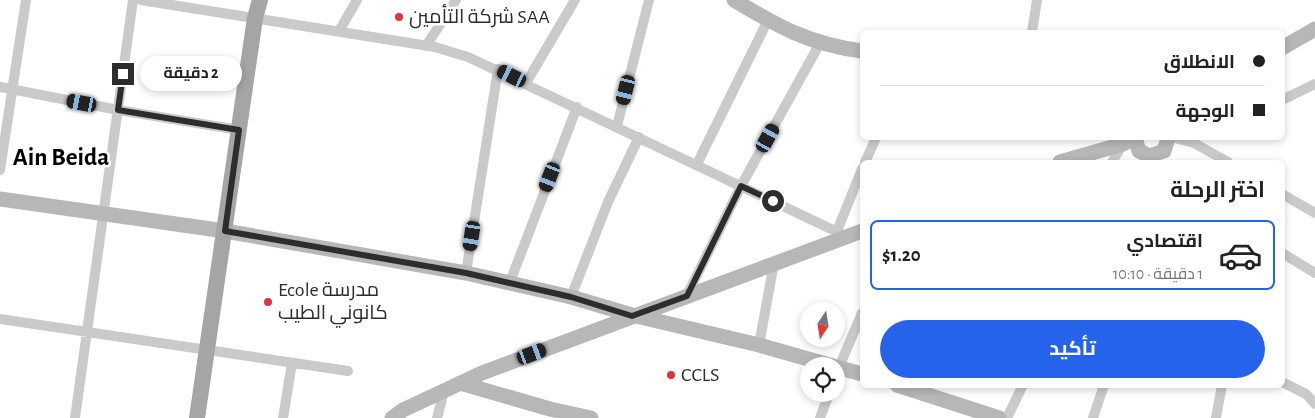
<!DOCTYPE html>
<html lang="ar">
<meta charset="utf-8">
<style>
body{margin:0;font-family:"Alegreya Sans",Cairo,sans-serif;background:#f2f2f2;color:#222;direction:rtl;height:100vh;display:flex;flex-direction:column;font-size:19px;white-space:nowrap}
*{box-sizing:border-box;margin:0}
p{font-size:16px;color:#767676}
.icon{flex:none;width:28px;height:28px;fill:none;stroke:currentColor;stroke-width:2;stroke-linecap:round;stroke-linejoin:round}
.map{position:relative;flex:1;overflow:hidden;direction:ltr}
.sheet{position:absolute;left:860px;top:160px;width:425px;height:228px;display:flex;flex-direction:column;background:#fff;border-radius:8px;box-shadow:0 2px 8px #0003;direction:rtl}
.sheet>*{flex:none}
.guide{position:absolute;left:860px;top:30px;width:425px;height:110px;border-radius:8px;box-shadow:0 2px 8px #0003;direction:rtl;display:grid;align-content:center;height:110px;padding:0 20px;background:#fff}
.needle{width:32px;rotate:192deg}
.controls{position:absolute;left:800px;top:302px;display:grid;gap:10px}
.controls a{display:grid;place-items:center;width:45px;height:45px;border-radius:50%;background:#fff;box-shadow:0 2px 8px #0003;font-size:25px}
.end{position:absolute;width:22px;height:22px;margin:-11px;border:6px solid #2d2d2d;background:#fff;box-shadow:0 0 0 2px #fff}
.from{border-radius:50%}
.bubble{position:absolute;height:35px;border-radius:18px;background:#fff;box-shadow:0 2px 8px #0003;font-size:16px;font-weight:700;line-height:35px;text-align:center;direction:rtl}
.car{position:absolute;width:15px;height:30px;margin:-15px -8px;border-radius:6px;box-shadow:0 0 4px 1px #0007;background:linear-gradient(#222 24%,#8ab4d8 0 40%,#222 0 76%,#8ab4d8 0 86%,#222 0)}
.guide b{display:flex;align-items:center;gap:18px;height:48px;font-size:19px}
.guide b+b{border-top:1px solid #e0e0e0}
.guide i{width:12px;height:12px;background:#222}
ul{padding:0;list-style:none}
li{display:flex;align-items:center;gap:15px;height:70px;margin:0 10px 8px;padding:0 10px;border:2px solid transparent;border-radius:8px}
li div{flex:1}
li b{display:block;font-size:19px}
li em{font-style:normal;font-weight:700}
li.current{border-color:#2563eb}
li>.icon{width:45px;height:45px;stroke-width:1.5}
h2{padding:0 20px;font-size:22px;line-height:60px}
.cta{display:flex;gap:10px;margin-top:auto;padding:10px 20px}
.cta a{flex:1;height:58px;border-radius:30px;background:#2563eb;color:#fff;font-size:20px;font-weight:700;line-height:58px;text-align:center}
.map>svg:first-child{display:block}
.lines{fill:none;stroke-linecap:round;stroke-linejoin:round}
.street{stroke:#cacaca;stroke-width:10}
.secondary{stroke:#b7b7b7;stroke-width:15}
.primary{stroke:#a5a5a5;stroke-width:16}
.route{stroke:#2d2d2d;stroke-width:6}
.poi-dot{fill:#e0333e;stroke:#fff;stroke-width:2}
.labels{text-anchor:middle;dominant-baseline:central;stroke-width:5;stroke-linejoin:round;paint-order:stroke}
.poi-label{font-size:20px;fill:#2d2d2d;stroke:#fff;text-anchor:start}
.district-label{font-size:25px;font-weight:bold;fill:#000;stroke:#fff}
</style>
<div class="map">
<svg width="1315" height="418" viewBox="0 0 1315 418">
<rect width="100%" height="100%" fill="#fff"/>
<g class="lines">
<!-- street -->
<path class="street" d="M141,0l294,47 33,10 380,180
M339,31l18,-31
M1032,32l5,-32
M426,46l30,-46
M526,83l49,-83
M0,87l118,23 121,20
M1282,100l33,-16
M617,126l32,-126
M1175,138l19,5 34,19
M865,162l11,-24
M1112,162l11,-18
M697,164l71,-144
M0,170l26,-170
M1282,194l33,19
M837,231l25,-62
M1282,253l33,20
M466,273l32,-204
M510,282l67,-175
M687,295l54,-109 79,-143
M571,297l37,-95 31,-65
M0,319l348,52
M759,345l15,-82
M837,372l25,-59
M1282,382l24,12 9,10
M75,418l58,-418
M283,418l9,-55
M437,418l7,-27
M820,418l9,-24
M1007,418l16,-33
M1093,418l11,-33
M1216,418l6,-33"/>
<!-- secondary -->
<path class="secondary" d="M734,0c45,27 75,44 128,51
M1282,48l33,-19
M1135,138l4,13 10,5 15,-5 4,-13
M1060,162l63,-18 10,-6
M0,199l225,32 241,42 105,24 61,18 127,30 74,21
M836,367l26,7
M460,383l90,26 41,9
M897,385l102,33
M392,418l11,-8 79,-37 380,-142"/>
<!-- primary -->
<path class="primary" d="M197,418l58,-400 5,-18"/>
</g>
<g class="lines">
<!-- route -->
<path class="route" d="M123,74l-5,36 121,20 -14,101 241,42 105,24 61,19 55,-20 54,-110 32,15"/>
</g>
<!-- markers -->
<g class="poi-dot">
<circle cx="399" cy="17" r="5"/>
<circle cx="268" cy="302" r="5"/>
<circle cx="671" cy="375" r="5"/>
</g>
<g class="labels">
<!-- poi labels -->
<g class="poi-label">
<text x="409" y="17">شركة التأمين SAA</text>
<text x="278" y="290">Ecole مدرسة<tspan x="278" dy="23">كانوني الطيب</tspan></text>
<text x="681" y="375">CCLS</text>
</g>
<!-- district labels -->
<g class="district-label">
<text x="61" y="157">Ain Beida</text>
</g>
</g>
</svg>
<div class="controls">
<a><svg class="needle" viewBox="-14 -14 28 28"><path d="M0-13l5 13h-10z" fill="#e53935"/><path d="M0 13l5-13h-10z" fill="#767676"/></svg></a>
<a><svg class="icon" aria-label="locate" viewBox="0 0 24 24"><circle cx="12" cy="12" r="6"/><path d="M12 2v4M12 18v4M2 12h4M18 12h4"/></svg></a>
</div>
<i class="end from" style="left:773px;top:201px"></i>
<i class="end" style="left:123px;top:74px"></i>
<div class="bubble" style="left:140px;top:56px;width:102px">2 دقيقة</div>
<i class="car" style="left:512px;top:76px;rotate:296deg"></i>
<i class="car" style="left:626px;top:90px;rotate:194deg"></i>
<i class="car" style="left:82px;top:103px;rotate:281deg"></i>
<i class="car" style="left:768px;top:138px;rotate:29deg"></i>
<i class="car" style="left:550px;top:177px;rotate:201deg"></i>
<i class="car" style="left:472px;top:236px;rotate:189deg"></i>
<i class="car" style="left:532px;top:354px;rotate:69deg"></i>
<div class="guide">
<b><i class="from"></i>الانطلاق</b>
<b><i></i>الوجهة</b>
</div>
<section class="sheet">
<h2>اختر الرحلة</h2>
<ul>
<li class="current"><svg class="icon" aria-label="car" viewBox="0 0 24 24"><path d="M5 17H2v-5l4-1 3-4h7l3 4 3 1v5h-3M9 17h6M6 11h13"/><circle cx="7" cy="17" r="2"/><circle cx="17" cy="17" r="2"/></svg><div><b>اقتصادي</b><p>1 دقيقة · 10:10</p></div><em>$1.20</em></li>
</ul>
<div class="cta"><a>تأكيد</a></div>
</section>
</div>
